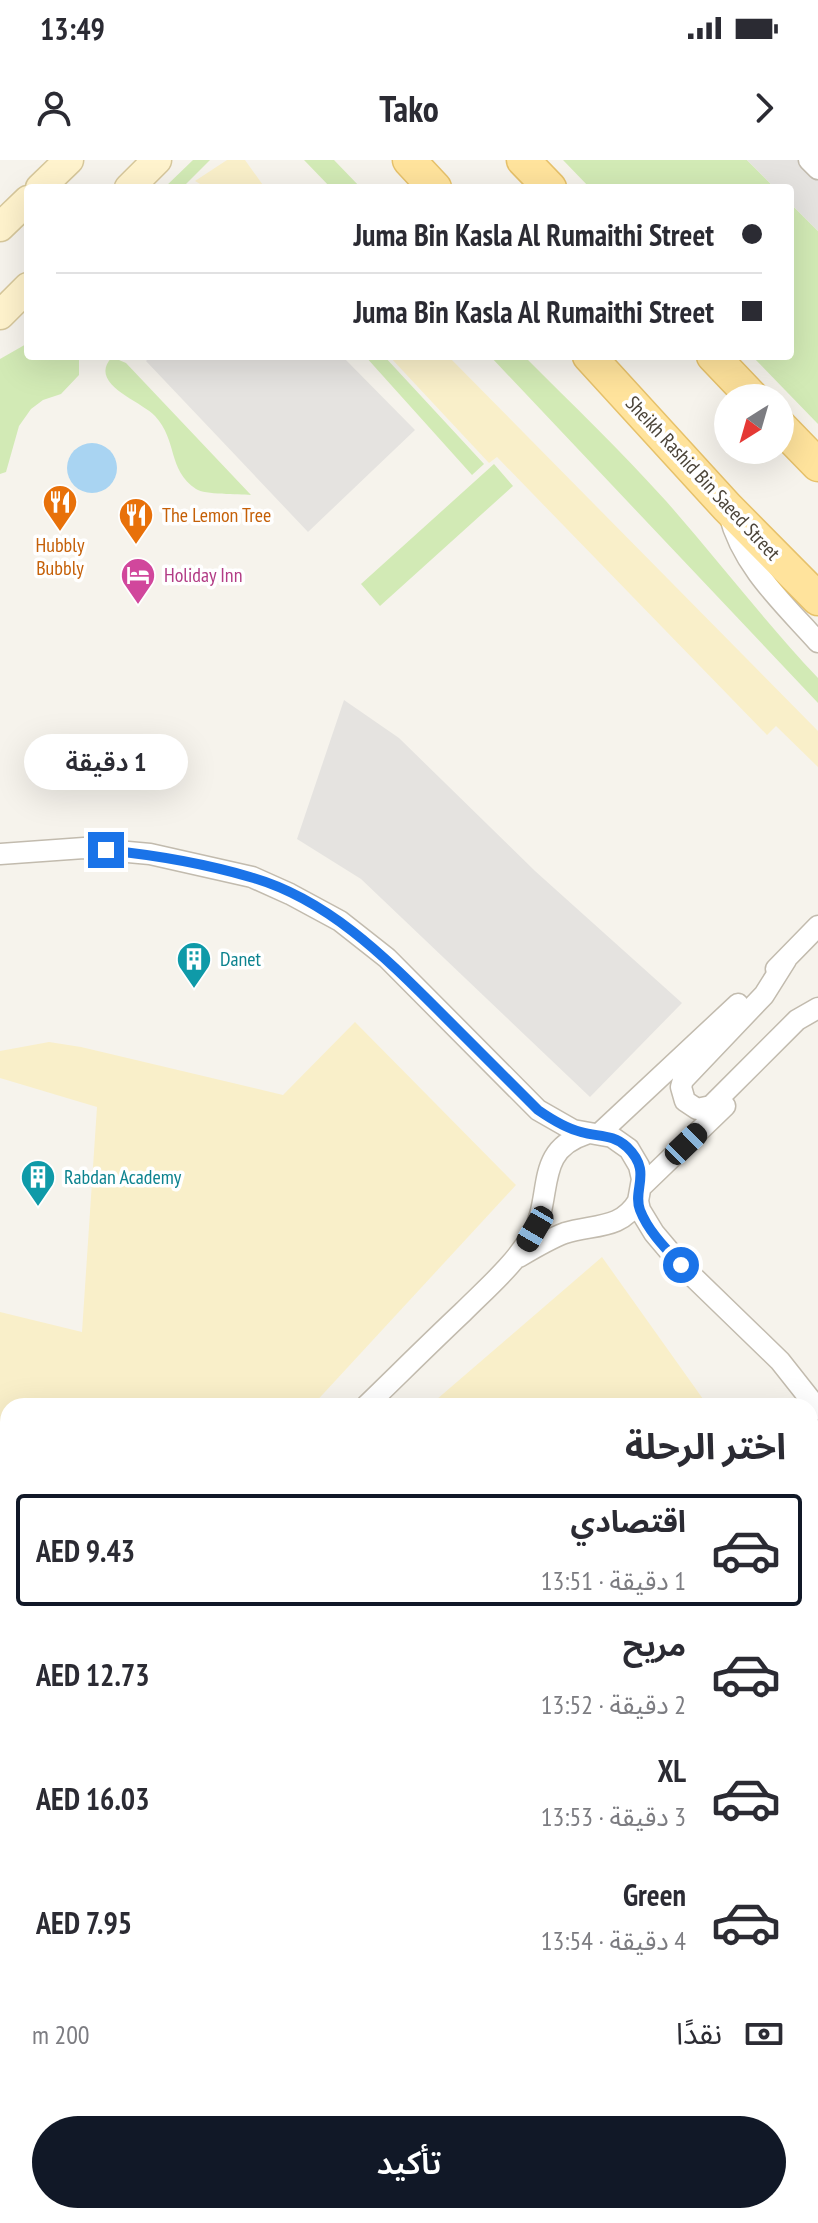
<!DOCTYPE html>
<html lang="ar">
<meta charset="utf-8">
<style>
body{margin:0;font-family:"PT Sans Narrow","Noto Sans Arabic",sans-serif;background:#f2f2f3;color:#2b2b33;direction:rtl;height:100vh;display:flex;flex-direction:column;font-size:30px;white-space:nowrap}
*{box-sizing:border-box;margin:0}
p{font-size:26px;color:#7c7c81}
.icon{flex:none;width:44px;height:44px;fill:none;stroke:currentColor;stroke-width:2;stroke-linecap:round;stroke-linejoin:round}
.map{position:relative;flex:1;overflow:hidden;direction:ltr}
.panel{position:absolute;left:0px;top:1238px;width:818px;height:826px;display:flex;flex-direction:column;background:#fff;border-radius:24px 24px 0 0;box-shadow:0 8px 32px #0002;direction:rtl}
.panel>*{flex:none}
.hud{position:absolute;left:24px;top:24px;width:770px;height:176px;border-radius:8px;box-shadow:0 8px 32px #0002;direction:rtl;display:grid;align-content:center;height:176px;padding:0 32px;background:#fff}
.needle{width:52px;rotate:217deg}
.fabs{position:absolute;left:714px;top:224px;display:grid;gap:16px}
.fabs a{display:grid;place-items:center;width:80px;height:80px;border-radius:50%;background:#fff;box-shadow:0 8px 32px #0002;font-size:40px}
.end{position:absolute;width:36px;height:36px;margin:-18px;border:10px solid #1a73e8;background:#fff;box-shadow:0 0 0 4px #fff}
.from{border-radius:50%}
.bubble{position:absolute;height:56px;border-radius:28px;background:#fff;box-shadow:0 8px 32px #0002;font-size:26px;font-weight:600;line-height:56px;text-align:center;direction:rtl}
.car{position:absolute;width:24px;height:48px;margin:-24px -12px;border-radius:10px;box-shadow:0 0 6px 2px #0007;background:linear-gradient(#222 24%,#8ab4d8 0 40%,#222 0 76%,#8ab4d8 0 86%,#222 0)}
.hud b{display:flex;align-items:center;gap:28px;height:76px;font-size:30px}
.hud b+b{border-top:2px solid #e1e1e2}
.hud i{width:20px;height:20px;background:#2b2b33}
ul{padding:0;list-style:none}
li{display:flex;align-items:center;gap:24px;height:112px;margin:0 16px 12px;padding:0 16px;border:4px solid transparent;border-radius:8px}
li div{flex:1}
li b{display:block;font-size:30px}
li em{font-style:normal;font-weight:600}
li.selected{border-color:#111827}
li>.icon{width:72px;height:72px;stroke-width:1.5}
h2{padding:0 32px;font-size:36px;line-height:96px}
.pay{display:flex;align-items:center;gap:20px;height:88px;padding:0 32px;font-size:30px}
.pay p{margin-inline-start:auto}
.primary-button{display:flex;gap:16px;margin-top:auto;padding:16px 32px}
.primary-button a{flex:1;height:92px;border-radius:48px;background:#111827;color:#fff;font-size:32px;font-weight:600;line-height:92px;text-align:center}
.status{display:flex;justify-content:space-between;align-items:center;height:56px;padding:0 40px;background:#fff;direction:ltr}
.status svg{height:22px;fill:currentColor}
header{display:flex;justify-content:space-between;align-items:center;height:104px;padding:0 32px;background:#fff;font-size:36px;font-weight:600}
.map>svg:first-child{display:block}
.green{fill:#d2eab5}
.sand{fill:#f9efc9}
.parking{fill:#e5e3e0}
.water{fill:#a9d4f2}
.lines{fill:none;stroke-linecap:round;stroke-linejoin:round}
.minor-casing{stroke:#c2bbae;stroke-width:23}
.secondary-casing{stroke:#d6c79b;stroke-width:31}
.primary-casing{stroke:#e6c16a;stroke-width:35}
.minor{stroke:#fff;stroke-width:20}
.secondary{stroke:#fff3cd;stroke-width:28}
.primary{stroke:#ffe39c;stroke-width:32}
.route{stroke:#1a73e8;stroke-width:10}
.labels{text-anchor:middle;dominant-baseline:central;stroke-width:7;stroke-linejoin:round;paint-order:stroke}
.street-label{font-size:20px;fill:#4b4439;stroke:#fff}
.food-label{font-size:20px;fill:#c56008;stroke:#fff;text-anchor:start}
.hotel-label{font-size:20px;fill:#b23c85;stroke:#fff;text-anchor:start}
.culture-label{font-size:20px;fill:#0d838f;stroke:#fff;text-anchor:start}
</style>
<div class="status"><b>13:49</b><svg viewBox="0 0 49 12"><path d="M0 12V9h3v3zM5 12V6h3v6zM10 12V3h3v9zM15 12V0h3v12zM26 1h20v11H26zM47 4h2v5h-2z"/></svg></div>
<header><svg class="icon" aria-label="forward" viewBox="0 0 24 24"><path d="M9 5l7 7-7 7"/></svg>Tako<svg class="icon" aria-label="person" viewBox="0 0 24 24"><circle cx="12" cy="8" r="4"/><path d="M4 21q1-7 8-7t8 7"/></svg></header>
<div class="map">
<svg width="818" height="2063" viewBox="0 0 818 2063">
<rect width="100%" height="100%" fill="#f6f3ec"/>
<!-- green -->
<path class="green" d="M193,0h17l-28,28h-18z
M304,0h30l27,28h-30z
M563,0h184l28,28h-185z
M790,43l28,28v193l-66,-68h38z
M28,183v13h51v19l-18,19 -18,6 -12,9 -12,17 -13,46 -6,2v-115z
M365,196h19l100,108 -12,11z
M490,196h34c48,48 97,95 142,145 52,59 99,121 152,177v25z
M112,197l14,6 125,132c-13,-1 -46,0 -55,-6 -29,-20 -18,-48 -41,-73 -15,-16 -68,-32 -43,-59z
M494,304l19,22 -133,120 -19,-22z"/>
<!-- sand -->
<path class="sand" d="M227,0h18l20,28h-58l-12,-7z
M389,196h59l370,375v36l-42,-41 -9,9 -270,-278 -8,6z
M355,862l161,163 -204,221h-304v37h-8v-131l82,20 15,-225 -97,-29v-27l49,-9 32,5 202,48z
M602,1097l106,149h-279z
M8,1578v144l-8,10v-146z
M818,1916v147h-14l-6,-7h12v-130z"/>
<!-- parking -->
<path class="parking" d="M747,0h71v71l-28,-28v-15h-15z
M151,196h191l73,74 -107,102 -162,-171z
M344,540l55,38 136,133 147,132 -92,94 -229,-218 -64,-40z
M8,1947v75l-8,8v-75z"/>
<!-- water -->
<path class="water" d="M67 308a25 25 0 1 1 50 0a25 25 0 1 1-50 0Z"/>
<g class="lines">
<!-- minor casing -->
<g class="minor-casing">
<path id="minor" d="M809,0l9,9
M729,354c13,52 54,89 89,128
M0,694l84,-6 66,6 102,23 38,17 50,27 47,37 151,152 35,20 39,7 17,12 10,17 3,13 -4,22 2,9 14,23 27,32 99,96 38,48
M786,800l-22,35 -81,85 -2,7 4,14 12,8 14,-3 86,-86 21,-12
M776,809l42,-43
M599,974l139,-130
M641,1027l84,-81
M519,1097c15,-9 30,-18 46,-24 28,-9 56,-3 73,-32
M366,1246c32,-31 64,-63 97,-94 25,-25 51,-47 69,-77 22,-39 1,-84 54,-101
M0,1293l8,-1
M0,1808l8,9
M810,1828l8,-12
M0,2057l8,-8"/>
</g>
<!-- secondary casing -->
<g class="secondary-casing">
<path id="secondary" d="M40,28l29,-28
M129,28l28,-28
M0,67l28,-27
M0,155l28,-28"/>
</g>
<!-- primary casing -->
<g class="primary-casing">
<path id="primary" d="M409,0l26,28
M523,0l27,28
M589,196l138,151 91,92
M713,196l40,42
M780,266l38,39"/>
</g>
<!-- minor -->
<use href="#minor" class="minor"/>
<!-- secondary -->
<use href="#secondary" class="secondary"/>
<!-- primary -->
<use href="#primary" class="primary"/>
</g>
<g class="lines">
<!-- route -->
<path class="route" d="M106,690c48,5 97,13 144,27 76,21 134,79 188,133 33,33 66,66 100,100 13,9 27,18 43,22 17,5 32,2 46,15 26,25 5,42 13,63 8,21 26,39 41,55"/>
</g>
<!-- icons -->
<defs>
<g id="restaurant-pin" transform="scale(1.8)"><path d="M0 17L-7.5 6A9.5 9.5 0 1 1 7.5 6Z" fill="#e8710a" stroke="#fff"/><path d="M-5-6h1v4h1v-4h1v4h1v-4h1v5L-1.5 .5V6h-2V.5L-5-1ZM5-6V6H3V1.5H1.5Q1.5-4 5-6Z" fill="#fff"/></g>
<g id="hotel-pin" transform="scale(1.8)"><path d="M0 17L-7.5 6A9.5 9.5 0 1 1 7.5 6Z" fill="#d1479c" stroke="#fff"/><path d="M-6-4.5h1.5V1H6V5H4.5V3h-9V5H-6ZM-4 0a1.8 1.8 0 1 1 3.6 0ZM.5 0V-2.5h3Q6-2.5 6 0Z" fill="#fff"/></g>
<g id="building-pin" transform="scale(1.8)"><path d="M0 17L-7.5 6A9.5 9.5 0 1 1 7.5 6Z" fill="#0f9aa8" stroke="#fff"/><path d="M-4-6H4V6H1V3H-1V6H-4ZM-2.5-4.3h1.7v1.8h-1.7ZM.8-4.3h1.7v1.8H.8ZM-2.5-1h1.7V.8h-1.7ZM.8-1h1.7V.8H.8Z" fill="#fff"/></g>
</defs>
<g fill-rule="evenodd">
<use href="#restaurant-pin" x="60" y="342"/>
<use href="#restaurant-pin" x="136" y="355"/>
<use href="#hotel-pin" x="138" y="415"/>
<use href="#building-pin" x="194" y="799"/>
<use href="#building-pin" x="38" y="1017"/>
</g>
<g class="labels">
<!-- street labels -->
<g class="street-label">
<text transform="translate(703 318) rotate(47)">Sheikh Rashid Bin Saeed Street</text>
</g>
<!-- food labels -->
<g class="food-label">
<text x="162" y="355">The Lemon Tree</text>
<text x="60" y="385" text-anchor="middle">Hubbly<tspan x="60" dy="23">Bubbly</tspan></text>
</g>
<!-- hotel labels -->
<g class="hotel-label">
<text x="164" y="415">Holiday Inn</text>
</g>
<!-- culture labels -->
<g class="culture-label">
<text x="220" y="799">Danet</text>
<text x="64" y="1017">Rabdan Academy</text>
</g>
</g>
</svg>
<div class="fabs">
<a><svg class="needle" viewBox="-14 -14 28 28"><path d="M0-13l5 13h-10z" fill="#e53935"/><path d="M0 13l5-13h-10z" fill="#7c7c81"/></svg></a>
</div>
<i class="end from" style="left:681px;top:1105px"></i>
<i class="end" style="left:106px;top:690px"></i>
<div class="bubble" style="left:24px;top:574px;width:164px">1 دقيقة</div>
<i class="car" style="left:686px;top:984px;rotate:46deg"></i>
<i class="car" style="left:535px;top:1069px;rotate:210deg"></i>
<div class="hud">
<b><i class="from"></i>Juma Bin Kasla Al Rumaithi Street</b>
<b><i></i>Juma Bin Kasla Al Rumaithi Street</b>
</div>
<section class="panel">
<h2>اختر الرحلة</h2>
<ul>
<li class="selected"><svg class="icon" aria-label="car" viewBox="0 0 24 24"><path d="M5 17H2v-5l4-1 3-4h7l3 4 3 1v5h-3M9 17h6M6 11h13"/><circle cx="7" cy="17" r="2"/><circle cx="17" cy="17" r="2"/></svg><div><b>اقتصادي</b><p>1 دقيقة · 13:51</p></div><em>AED 9.43</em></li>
<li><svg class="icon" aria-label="car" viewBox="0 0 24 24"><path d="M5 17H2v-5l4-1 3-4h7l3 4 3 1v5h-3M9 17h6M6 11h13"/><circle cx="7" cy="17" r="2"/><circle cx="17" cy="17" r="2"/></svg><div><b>مريح</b><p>2 دقيقة · 13:52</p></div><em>AED 12.73</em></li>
<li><svg class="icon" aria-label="car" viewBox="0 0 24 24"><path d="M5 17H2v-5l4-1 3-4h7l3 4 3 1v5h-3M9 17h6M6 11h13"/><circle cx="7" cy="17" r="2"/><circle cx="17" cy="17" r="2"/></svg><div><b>XL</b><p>3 دقيقة · 13:53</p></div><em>AED 16.03</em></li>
<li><svg class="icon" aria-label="car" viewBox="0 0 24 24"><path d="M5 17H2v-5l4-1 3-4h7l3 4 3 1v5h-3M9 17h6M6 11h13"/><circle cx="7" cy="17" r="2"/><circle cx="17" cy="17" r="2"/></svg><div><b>Green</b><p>4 دقيقة · 13:54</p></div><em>AED 7.95</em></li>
</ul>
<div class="pay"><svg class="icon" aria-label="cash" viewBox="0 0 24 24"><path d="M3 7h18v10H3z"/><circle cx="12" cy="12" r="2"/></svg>نقدًا<p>200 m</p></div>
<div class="primary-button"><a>تأكيد</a></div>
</section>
</div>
